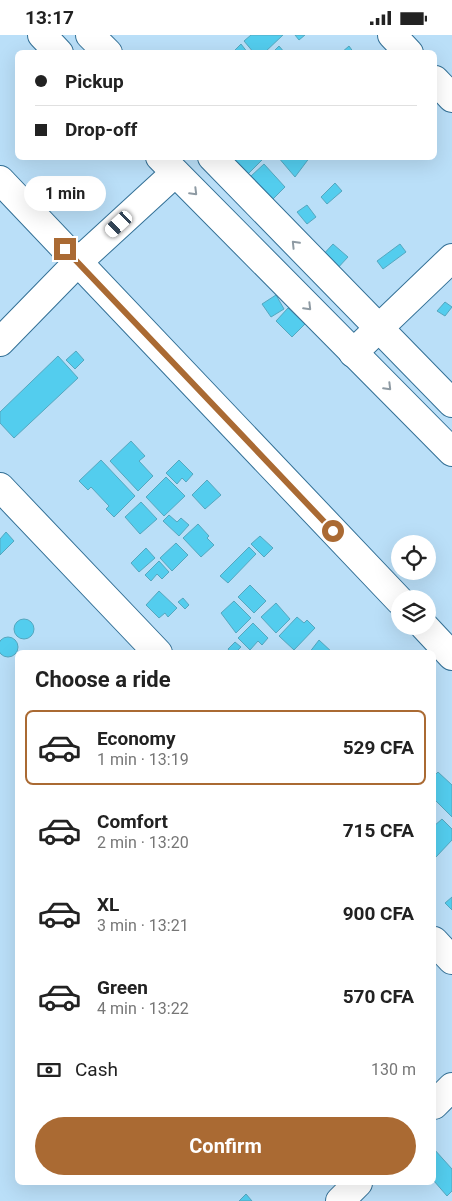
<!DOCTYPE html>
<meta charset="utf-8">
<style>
body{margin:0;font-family:Roboto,sans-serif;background:#f6f6f6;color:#222;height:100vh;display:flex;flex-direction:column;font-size:19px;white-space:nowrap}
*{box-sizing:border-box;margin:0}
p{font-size:16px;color:#767676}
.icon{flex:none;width:28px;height:28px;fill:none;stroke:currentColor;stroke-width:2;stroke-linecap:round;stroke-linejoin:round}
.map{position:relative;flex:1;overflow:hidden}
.details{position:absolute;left:15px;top:615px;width:421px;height:535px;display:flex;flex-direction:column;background:#fff;border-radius:8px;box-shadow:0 5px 20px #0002}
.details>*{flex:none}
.banner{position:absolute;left:15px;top:15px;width:422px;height:110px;border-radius:8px;box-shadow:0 5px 20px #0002;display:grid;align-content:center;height:110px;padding:0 20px;background:#fff}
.buttons{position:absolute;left:391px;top:500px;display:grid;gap:10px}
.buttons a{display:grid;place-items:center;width:45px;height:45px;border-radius:50%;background:#fff;box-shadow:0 5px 20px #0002;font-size:25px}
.end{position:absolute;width:22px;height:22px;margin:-11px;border:6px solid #aa6a33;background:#fff;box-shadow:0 0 0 2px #fff}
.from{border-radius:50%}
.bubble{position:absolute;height:35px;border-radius:18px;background:#fff;box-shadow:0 5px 20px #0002;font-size:16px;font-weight:700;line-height:35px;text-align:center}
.car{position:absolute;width:15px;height:30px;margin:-15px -8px;border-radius:6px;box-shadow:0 0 4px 1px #0007;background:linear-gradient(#fff 24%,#345 0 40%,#fff 0 76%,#345 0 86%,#fff 0)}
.banner b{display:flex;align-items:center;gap:18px;height:48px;font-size:19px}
.banner b+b{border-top:1px solid #e0e0e0}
.banner i{width:12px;height:12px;background:#222}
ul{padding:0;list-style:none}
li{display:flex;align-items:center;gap:15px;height:75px;margin:0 10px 8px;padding:0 10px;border:2px solid transparent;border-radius:8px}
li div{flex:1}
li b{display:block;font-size:19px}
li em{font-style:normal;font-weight:700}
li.current{border-color:#aa6a33}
li>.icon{width:45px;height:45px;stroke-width:1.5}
h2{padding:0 20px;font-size:22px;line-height:60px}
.pay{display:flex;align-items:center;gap:12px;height:55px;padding:0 20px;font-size:19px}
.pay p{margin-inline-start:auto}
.button{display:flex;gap:10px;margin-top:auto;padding:10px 20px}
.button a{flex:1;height:58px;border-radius:30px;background:#aa6a33;color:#fff;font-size:20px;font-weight:700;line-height:58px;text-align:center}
.status{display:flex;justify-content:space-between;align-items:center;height:35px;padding:0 25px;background:#fff;direction:ltr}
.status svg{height:14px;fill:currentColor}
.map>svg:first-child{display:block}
.building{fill:#53cdee;stroke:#55a7bf}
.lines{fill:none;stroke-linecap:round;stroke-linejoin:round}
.minor-casing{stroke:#337096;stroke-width:30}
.major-casing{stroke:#337096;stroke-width:30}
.minor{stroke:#fff;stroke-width:28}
.major{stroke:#fff;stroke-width:28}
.oneway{stroke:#8e9aa3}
.route{stroke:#aa6a33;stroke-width:6}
</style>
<div class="status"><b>13:17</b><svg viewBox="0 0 49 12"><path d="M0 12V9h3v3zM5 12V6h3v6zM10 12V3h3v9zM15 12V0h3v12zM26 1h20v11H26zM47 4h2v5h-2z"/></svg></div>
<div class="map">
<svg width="452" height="1166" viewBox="0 0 452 1166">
<rect width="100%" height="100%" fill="#badff8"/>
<!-- building -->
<path class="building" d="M251,0h32l-19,18h-10l-10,-12z
M295,0h10l-6,5z
M241,9l7,9h-16z
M279,11l6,7h-13z
M349,11l5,7h-13z
M237,122h28l-19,19 -14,-14z
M278,122h32l-15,20z
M264,129l21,23 -13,13 -22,-23z
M335,148l7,8 -15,13 -6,-7z
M307,170l9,12 -9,7 -10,-12z
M333,209l15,13 -13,14 -15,-13z
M400,209l6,8 -23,17 -6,-8z
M276,260l8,14 -13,8 -9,-13z
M445,267l7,5 -7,9 -8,-5z
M288,273l17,16 -13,13 -16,-16z
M76,316l8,9 -9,9 -9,-9z
M58,321l20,22 -64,60 -14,-15v-11z
M131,406l14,15 -6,5 14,15 -15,15 -28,-30z
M101,425l34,36 -21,21 -8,-8 3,-3 -18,-19 -3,3 -9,-9z
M179,425l14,14 -7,8 -4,-4 -5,6 -11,-11z
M166,442l19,19 -21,20 -18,-19z
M207,445l14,15 -16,14 -13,-14z
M141,467l16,17 -17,15 -15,-17z
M169,480l8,7 4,-4 8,7 -10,11 -16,-15z
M198,489l11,12 -2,2 7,7 -13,12 -18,-19z
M6,497l8,9 -14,14v-16z
M260,501l13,12 -9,9 -13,-13z
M176,508l12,12 -16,16 -12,-13z
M249,512l7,7 -28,29 -8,-7z
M146,513l9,10 -16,14 -8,-9z
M159,526l10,11 -7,7 -5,-5 -6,7 -6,-6z
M250,550l16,16 -12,12 -16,-16z
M159,556l18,17 -9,9 -3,-4 -6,5 -13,-13z
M183,563l6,7 -4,4 -7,-7z
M234,566l17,17 -15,15 -15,-20z
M276,568l14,16 -14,14 -15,-16z
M297,582l7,6 3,-3 8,8 -21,22 -15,-14z
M14 594a10 10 0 1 1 20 0a10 10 0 1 1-20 0Z
M253,588l15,15 -6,7 -4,-4 -8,9 -12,-12z
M-2 612a10 10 0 1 1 20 0a10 10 0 1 1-20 0Z
M319,605l14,13h-24z
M235,607l6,5 -6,6h-4l-3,-4z
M438,737l14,13v32l-18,-18v-23z
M442,784l10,10v11l-16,17 -2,-2v-29z
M452,862v13l-7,-7z
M434,1114l18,20v22l-5,5 -13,-15z
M246,1159l6,7h-13z"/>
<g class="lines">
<!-- minor casing -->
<g class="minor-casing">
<path id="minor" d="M392,0l17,18
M435,45l17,18
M0,145l400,421
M0,307l78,-80 97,-89
M353,318l99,-95
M0,452l158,166
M424,591l28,30
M434,906l18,19
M434,1070l18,-18
M340,1166l18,-18"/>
</g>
<!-- major casing -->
<g class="major-casing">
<path id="major" d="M42,0l17,18
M90,0l18,18
M160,122l292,295
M212,122l240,246"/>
</g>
<!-- minor -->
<use href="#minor" class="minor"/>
<!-- major -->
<use href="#major" class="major"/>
</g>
<!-- one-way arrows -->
<defs><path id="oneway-chevron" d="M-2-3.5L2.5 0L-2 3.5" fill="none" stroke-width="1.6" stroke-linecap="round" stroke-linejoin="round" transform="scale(1.25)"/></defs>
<g class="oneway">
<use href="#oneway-chevron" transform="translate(194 157) rotate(45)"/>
<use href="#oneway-chevron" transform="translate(295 209) rotate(-134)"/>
<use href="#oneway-chevron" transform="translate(308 272) rotate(45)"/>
<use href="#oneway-chevron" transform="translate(388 352) rotate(45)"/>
</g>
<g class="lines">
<!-- route -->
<path class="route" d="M65,214l268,282"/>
</g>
</svg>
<div class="buttons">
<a><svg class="icon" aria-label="locate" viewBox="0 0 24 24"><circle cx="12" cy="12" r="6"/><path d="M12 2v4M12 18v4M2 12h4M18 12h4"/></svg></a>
<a><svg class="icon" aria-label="layers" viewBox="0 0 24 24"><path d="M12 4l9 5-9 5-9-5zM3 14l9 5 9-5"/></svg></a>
</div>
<i class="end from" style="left:333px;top:496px"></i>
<i class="end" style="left:65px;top:214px"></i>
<div class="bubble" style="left:24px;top:141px;width:82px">1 min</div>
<i class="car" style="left:119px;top:189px;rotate:227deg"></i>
<div class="banner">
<b><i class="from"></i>Pickup</b>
<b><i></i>Drop-off</b>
</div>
<section class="details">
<h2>Choose a ride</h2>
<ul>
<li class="current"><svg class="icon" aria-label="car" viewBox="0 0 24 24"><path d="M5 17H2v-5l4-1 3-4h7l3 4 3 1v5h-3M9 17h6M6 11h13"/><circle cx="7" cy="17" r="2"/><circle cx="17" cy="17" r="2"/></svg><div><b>Economy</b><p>1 min · 13:19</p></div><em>529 CFA</em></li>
<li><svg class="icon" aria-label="car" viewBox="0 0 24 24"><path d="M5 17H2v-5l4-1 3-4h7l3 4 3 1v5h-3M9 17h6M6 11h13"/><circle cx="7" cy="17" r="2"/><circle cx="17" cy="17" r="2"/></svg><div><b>Comfort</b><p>2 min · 13:20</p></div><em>715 CFA</em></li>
<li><svg class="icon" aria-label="car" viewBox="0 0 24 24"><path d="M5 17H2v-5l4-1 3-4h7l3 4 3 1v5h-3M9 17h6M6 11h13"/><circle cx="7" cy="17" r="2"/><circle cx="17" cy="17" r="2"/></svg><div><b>XL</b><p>3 min · 13:21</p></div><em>900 CFA</em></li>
<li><svg class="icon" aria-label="car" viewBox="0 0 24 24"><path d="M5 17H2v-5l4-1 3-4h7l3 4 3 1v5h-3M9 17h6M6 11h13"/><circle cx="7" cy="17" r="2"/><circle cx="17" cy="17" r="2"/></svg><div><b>Green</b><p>4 min · 13:22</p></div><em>570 CFA</em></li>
</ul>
<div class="pay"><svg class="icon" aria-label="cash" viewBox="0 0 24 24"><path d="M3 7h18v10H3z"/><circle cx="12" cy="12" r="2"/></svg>Cash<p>130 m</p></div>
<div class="button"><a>Confirm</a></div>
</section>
</div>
